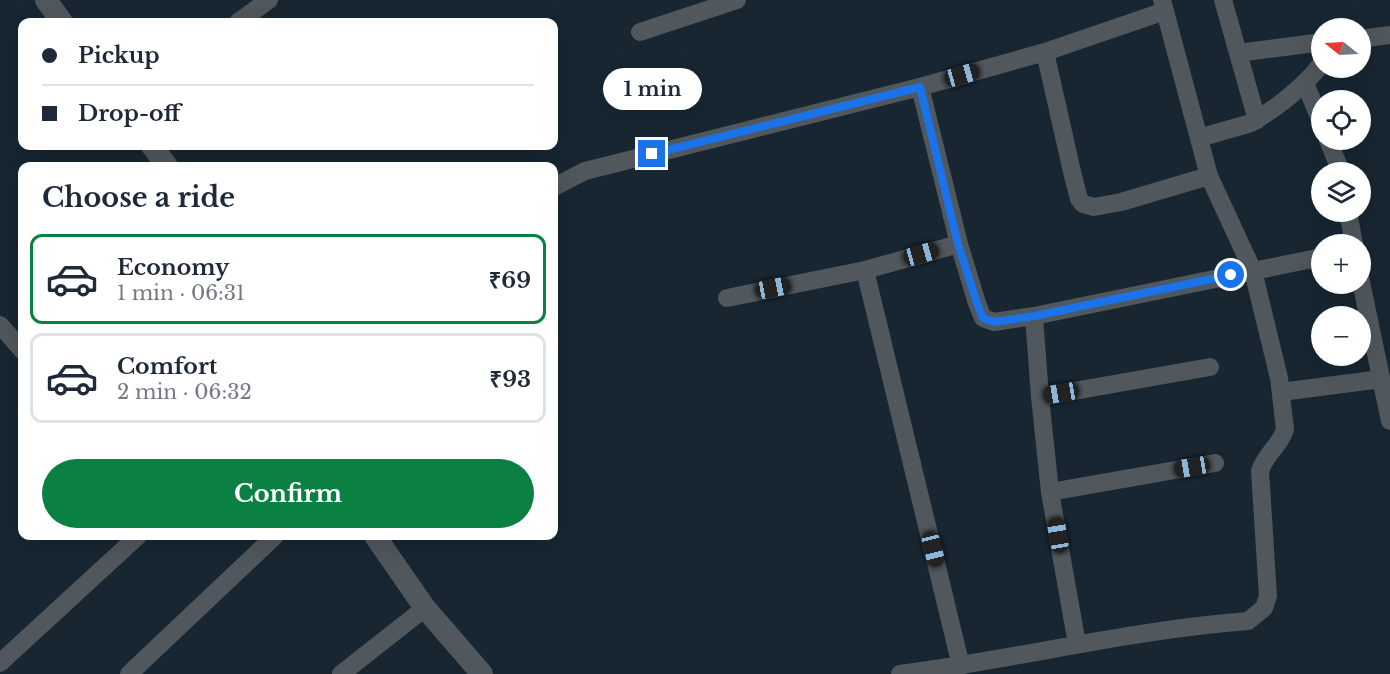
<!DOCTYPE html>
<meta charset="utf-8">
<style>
body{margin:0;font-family:"Libre Baskerville",serif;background:#f6f6f7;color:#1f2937;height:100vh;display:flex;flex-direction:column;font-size:22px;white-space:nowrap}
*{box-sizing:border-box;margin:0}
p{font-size:20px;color:#747a83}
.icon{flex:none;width:33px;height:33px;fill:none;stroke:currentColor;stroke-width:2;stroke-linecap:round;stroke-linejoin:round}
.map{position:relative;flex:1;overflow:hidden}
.sheet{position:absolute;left:18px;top:162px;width:540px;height:378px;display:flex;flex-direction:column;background:#fff;border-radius:12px;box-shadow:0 6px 24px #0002}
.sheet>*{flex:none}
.banner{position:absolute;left:18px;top:18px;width:540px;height:132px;border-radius:12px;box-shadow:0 6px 24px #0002;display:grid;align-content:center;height:132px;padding:0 24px;background:#fff}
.needle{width:39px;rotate:288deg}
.tools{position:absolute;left:1311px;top:18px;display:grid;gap:12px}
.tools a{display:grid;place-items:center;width:60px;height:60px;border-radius:50%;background:#fff;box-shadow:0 6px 24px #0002;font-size:30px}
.end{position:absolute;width:27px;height:27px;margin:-14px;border:8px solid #1a73e8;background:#fff;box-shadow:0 0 0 3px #fff}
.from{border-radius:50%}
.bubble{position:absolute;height:42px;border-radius:21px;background:#fff;box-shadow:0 6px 24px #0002;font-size:20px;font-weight:700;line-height:42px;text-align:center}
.car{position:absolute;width:18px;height:36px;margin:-18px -9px;border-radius:8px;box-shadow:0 0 4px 2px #0007;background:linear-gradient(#222 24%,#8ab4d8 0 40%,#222 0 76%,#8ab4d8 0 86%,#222 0)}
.banner b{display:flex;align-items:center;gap:21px;height:57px;font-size:22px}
.banner b+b{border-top:2px solid #e0e1e3}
.banner i{width:15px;height:15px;background:#1f2937}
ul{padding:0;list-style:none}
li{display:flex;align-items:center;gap:18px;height:90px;margin:0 12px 9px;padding:0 12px;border:3px solid #e0e1e3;border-radius:12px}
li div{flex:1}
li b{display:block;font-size:22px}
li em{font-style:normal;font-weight:700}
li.on{border-color:#0b8043}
li>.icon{width:54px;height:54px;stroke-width:1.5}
h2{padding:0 24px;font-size:27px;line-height:72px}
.button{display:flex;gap:12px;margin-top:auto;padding:12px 24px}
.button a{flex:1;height:69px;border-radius:36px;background:#0b8043;color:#fff;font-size:24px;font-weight:700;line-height:69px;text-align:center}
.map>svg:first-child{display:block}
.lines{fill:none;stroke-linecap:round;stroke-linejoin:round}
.minor{stroke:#50575d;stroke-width:18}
.tertiary{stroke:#50575d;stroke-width:22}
.route{stroke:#1a73e8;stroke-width:8}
</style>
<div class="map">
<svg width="1390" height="674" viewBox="0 0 1390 674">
<rect width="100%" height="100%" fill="#172631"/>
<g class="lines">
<!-- minor -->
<path class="minor" d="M1223,0l34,120
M238,22l31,-22
M640,32l97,-32
M1360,39l30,-4
M1045,52l28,124 6,23 4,5 11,3 27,-5 88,-26
M1238,53l84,-11
M1305,83l17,41
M920,87l39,157 18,59 6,15 11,4 40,-6 288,-59
M1199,138l52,-15c27,-16 52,-35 71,-60
M1328,140l13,32
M554,187l31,-16 335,-84 125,-35 120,-41
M1348,212l6,32
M959,244l-94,26 96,396
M1360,277l30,144
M727,298l138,-28
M1034,316l6,81 10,95 27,152
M0,325l22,25
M1281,392l100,-13
M1040,397l170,-30
M1050,492l165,-29
M0,663l138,-127
M129,674l146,-138
M341,674l84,-66
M900,674c117,-15 231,-44 348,-53l16,-13 4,-12 -8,-125c6,-18 21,-26 25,-42l-6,-51 -26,-107 -44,-95 -47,-176"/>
<!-- tertiary -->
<path class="tertiary" d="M46,0l16,22
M152,146l15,20
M375,536l50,72 57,66"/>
</g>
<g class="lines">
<!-- route -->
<path class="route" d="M652,154l268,-67 38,157 19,59 6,15 11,4 40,-6 197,-41"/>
</g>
</svg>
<div class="tools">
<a><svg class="needle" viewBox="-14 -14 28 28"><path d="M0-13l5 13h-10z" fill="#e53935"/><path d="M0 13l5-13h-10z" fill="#747a83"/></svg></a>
<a><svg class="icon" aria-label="locate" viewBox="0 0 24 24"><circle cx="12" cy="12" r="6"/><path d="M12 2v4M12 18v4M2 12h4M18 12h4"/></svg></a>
<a><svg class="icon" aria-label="layers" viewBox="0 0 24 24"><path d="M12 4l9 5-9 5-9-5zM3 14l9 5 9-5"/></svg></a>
<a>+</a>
<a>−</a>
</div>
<i class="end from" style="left:1231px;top:275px"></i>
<i class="end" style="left:652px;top:154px"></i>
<div class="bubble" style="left:603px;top:68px;width:99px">1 min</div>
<i class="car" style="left:962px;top:75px;rotate:74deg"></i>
<i class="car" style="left:921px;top:254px;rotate:74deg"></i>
<i class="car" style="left:773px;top:288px;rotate:79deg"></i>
<i class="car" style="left:1061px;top:393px;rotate:260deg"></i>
<i class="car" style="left:1192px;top:467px;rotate:260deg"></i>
<i class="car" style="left:1058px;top:535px;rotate:350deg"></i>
<i class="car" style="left:933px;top:549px;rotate:166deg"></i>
<div class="banner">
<b><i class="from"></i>Pickup</b>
<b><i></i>Drop-off</b>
</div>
<section class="sheet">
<h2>Choose a ride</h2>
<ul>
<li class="on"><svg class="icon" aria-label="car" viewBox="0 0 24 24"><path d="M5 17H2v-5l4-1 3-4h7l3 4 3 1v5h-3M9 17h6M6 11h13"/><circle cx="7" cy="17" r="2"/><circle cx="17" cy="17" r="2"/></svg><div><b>Economy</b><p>1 min · 06:31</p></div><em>₹69</em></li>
<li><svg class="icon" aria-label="car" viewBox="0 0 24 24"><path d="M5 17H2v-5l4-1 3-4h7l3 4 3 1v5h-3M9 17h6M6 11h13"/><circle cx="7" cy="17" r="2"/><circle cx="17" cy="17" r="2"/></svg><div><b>Comfort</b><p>2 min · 06:32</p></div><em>₹93</em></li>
</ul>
<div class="button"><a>Confirm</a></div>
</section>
</div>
